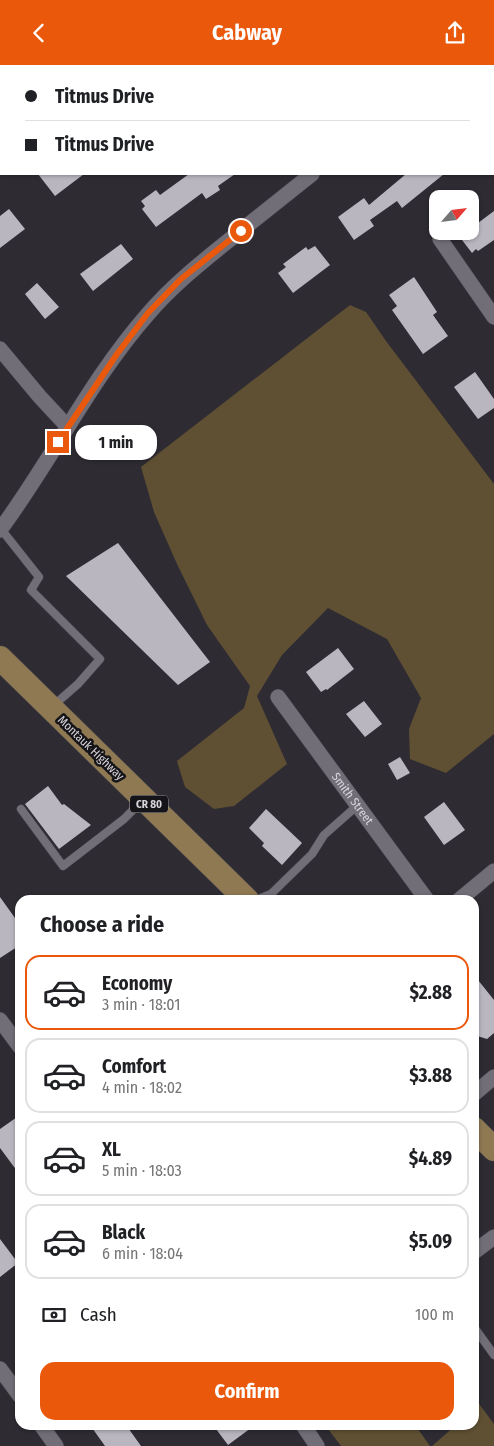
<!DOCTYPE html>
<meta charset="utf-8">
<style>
body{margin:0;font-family:"Fira Sans Condensed",sans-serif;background:#f6f6f6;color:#202124;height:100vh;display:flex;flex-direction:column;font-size:19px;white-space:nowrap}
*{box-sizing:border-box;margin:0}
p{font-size:16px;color:#757577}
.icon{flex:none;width:28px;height:28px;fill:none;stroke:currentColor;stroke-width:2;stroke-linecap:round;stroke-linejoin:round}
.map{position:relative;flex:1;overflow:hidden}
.details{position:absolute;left:15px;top:830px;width:464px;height:535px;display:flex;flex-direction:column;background:#fff;border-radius:15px;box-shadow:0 1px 4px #0004}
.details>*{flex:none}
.top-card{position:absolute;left:0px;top:0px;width:495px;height:110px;box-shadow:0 1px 4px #0004;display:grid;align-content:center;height:110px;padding:0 25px;background:#fff}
.needle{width:32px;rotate:62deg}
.tools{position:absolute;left:429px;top:125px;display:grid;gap:10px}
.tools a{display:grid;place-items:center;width:50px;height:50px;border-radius:10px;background:#fff;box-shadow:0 1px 4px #0004;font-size:25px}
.end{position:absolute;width:22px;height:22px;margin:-11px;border:6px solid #ea580c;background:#fff;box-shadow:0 0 0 2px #fff}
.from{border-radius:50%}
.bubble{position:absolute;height:35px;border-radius:15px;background:#fff;box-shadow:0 1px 4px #0004;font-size:16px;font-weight:700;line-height:35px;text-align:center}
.top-card b{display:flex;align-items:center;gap:18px;height:48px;font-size:19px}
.top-card b+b{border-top:1px solid #e0e0e0}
.top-card i{width:12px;height:12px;background:#202124}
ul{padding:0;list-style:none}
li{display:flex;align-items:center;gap:15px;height:75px;margin:0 10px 8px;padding:0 15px;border:2px solid #e0e0e0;border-radius:15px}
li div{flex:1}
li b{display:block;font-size:19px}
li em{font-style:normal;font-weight:700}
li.selected{border-color:#ea580c}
li>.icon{width:45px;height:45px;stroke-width:1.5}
h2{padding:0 25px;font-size:22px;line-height:60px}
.pay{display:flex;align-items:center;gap:12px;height:55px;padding:0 25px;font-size:19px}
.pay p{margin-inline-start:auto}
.primary-button{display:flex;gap:10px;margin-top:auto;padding:10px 25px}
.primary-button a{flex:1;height:58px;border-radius:15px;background:#ea580c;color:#fff;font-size:20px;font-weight:700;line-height:58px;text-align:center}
header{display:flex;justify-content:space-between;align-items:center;height:65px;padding:0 25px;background:#ea580c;color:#fff;font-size:22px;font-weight:700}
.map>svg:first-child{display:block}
.green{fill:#5f5033}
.building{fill:#bab6c0}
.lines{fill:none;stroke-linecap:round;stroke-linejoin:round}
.lane-casing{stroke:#48464c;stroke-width:9}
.street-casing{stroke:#48464c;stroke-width:16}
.primary-casing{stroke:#48464c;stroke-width:25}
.lane{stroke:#726e77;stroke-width:8}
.street{stroke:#726e77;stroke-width:15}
.primary{stroke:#8e7952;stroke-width:24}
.route{stroke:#ea580c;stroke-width:6}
.labels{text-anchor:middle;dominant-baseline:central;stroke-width:5;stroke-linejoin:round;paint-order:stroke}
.shield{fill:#151418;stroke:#9e9ca0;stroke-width:1}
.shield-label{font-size:11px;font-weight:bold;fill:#d8d6db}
.street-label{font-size:12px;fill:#d8d6db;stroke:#151418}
</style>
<header><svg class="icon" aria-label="back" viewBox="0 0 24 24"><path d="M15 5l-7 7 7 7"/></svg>Cabway<svg class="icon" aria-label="share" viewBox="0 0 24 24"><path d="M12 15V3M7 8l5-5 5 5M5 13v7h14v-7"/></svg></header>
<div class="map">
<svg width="494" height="1381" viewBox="0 0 494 1381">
<rect width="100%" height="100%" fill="#2e2b33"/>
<!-- green -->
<path class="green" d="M350,240l16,7 20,29 108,143v250l-48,39 -36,-14 -1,-30 12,-31 -34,-59 -59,-31 -46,47 -25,41 30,68 -53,42 -20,3 -29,-22 -8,-26 67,-53 6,-22 -43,-61 -30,-61 -23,-52 -13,-45z
M474,1332l20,27v22h-62l24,-21h18z
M325,1360h90l15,21h-89z"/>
<!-- building -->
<path class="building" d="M38,109h46l-29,22z
M189,109h46l-17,12 2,4 -14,9 -4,-6 -46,34 -14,-18 3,-3 -4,-5 15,-11 4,5z
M406,109h38l-42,34 -5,-7 -27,19 4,6 -20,14 -16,-23 26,-19 5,7z
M9,144l16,20 -25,19v-32z
M494,146v29l-16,11 -2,-2 -4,4 -10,-13v-6l4,-3h4v-2z
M121,179l12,15 -40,32 -13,-17z
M315,181l15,19 -37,28 -15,-20 8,-6 -3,-3 23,-17 2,3z
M414,212l23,35 -4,3 15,21 -25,18 -31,-44 5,-4 -8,-11z
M37,218l22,24 -14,12 -20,-25z
M475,307l19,27v9l-16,11 -24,-32z
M118,478l92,119 -32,23 -112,-109z
M338,583l16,21 -27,21 -1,-1 -5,3 -15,-20z
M364,636l18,23 -17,13 -19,-23z
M400,692l10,16 -13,7 -9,-16z
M48,721l14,19 2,-1 27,21 -32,24 -34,-45z
M444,737l21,28 -21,15 -20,-28z
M266,744l36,34 -20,22 -20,-19 2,-3 -15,-15z
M0,832l20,28v20l-20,13z
M474,910l20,25v33l-7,6 -13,-4z
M20,1050v60l-20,-27v-19z
M0,1174l18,24 -18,14z
M90,1360h36l15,21h-36z
M213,1360h42l-27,20z"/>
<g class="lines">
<!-- lane casing -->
<g class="lane-casing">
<path id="lane" d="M1,464l38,48 -8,13 69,69 -22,25 -24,21
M21,744l42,57 61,-47 18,-18
M256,835l15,-6 41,-40 12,-19 34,-30
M474,1262l20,28"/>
</g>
<!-- street casing -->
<g class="street-casing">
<g id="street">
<path d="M108,1l2,-1"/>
<path d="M450,1l1,-1"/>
<path d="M0,85l1,-1"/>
<path d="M440,174l54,78"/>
<path d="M0,284l40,48 27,29"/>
<path d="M0,465c52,-70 90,-150 148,-216 22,-26 49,-48 75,-69 30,-24 60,-48 89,-71"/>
<path id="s1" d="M278,632l149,203"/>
<path d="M459,835l35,-29"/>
<path d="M0,955l20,27"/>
<path d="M474,1029l20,-17"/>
<path d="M474,1187l20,-15"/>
<path d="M0,1304l20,27"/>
<path d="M41,1360l15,21"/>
<path d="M303,1360l14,21"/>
</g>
</g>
<!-- primary casing -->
<g class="primary-casing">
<path id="primary" d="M0,593l247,242
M474,1064l20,20"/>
</g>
<!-- lane -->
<use href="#lane" class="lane"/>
<!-- street -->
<use href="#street" class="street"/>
<!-- primary -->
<use href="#primary" class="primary"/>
</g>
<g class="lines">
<!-- route -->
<path class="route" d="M58,377l59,-88 31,-41 33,-34 60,-48"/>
</g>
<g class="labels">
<!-- shield labels -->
<rect class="shield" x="130" y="730.5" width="38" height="17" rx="4"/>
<g class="shield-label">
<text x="149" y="739">CR 80</text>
</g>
<!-- street labels -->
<g class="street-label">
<text transform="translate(91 683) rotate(44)">Montauk Highway</text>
<text stroke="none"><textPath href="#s1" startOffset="126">Smith Street</textPath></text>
</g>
</g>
</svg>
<div class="tools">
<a><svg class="needle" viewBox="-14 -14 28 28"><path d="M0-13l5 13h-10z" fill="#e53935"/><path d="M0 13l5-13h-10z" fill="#757577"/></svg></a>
</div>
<i class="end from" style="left:241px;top:166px"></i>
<i class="end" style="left:58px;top:377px"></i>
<div class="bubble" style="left:75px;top:360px;width:82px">1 min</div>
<div class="top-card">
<b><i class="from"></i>Titmus Drive</b>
<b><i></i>Titmus Drive</b>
</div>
<section class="details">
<h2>Choose a ride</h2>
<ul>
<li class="selected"><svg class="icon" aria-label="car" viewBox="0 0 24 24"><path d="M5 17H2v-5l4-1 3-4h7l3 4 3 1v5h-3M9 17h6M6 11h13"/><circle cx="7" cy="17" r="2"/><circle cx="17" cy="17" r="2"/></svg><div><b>Economy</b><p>3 min · 18:01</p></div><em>$2.88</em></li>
<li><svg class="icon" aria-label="car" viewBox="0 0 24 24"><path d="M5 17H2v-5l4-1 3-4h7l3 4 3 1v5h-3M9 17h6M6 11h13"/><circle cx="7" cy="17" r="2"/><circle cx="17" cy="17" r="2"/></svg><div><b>Comfort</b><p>4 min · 18:02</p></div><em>$3.88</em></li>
<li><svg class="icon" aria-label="car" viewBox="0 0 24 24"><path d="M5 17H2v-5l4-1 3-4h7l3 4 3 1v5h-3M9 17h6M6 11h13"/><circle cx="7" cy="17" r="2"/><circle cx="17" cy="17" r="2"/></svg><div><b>XL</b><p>5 min · 18:03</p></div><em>$4.89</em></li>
<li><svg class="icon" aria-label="car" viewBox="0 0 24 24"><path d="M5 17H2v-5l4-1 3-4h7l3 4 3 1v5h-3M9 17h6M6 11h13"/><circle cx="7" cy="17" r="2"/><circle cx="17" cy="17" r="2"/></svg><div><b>Black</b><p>6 min · 18:04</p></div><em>$5.09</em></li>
</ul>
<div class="pay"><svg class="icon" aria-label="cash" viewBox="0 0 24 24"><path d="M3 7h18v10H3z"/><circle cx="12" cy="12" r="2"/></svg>Cash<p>100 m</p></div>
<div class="primary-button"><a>Confirm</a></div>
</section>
</div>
